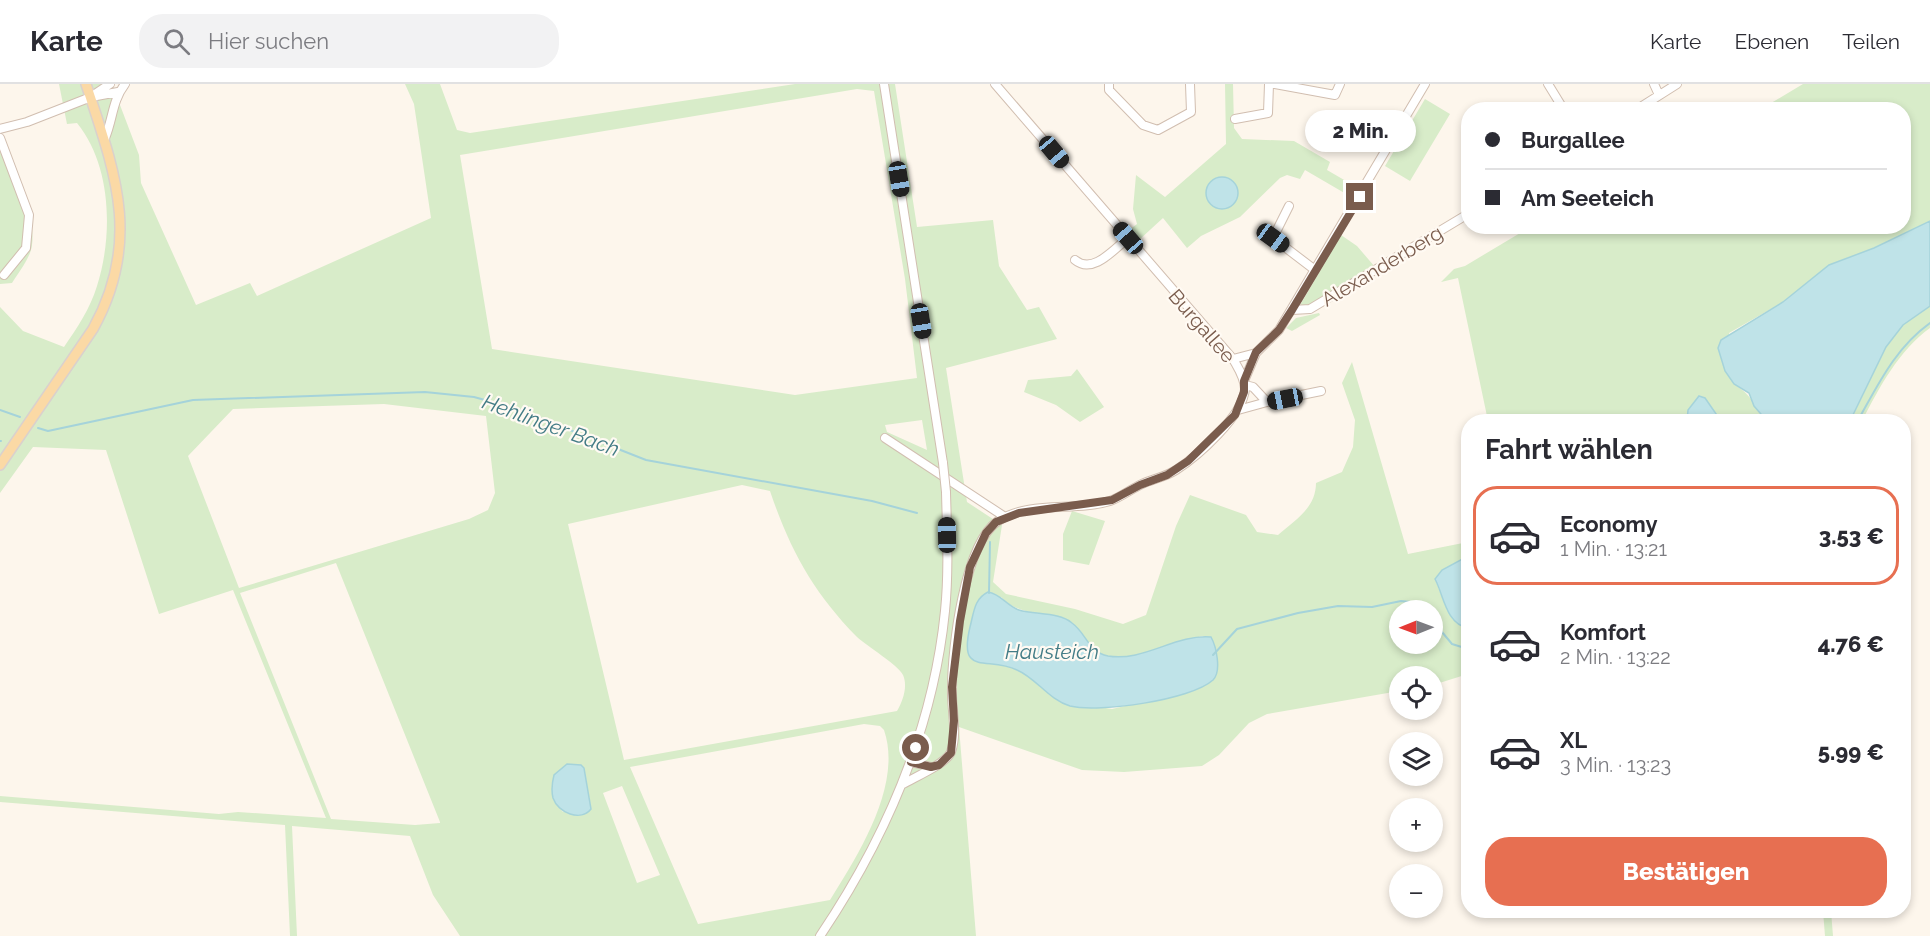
<!DOCTYPE html>
<html lang="de">
<meta charset="utf-8">
<style>
body{margin:0;font-family:Raleway,sans-serif;background:#f2f2f3;color:#2b2b33;height:100vh;display:flex;flex-direction:column;font-size:22px;white-space:nowrap}
*{box-sizing:border-box;margin:0}
p{font-size:20px;color:#7c7c81}
.icon{flex:none;width:33px;height:33px;fill:none;stroke:currentColor;stroke-width:2;stroke-linecap:round;stroke-linejoin:round}
.map{position:relative;flex:1;overflow:hidden}
.panel{position:absolute;left:1461px;top:330px;width:450px;height:504px;display:flex;flex-direction:column;background:#fff;border-radius:24px;box-shadow:0 3px 9px #0003}
.panel>*{flex:none}
.top-card{position:absolute;left:1461px;top:18px;width:450px;height:132px;border-radius:24px;box-shadow:0 3px 9px #0003;display:grid;align-content:center;height:132px;padding:0 24px;background:#fff}
.needle{width:39px;rotate:269deg}
.buttons{position:absolute;left:1389px;top:516px;display:grid;gap:12px}
.buttons a{display:grid;place-items:center;width:54px;height:54px;border-radius:50%;background:#fff;box-shadow:0 3px 9px #0003;font-size:30px}
.end{position:absolute;width:27px;height:27px;margin:-14px;border:8px solid #7a5c4d;background:#fff;box-shadow:0 0 0 3px #fff}
.from{border-radius:50%}
.bubble{position:absolute;height:42px;border-radius:21px;background:#fff;box-shadow:0 3px 9px #0003;font-size:20px;font-weight:800;line-height:42px;text-align:center}
.car{position:absolute;width:18px;height:36px;margin:-18px -9px;border-radius:8px;box-shadow:0 0 4px 2px #0007;background:linear-gradient(#222 24%,#8ab4d8 0 40%,#222 0 76%,#8ab4d8 0 86%,#222 0)}
.top-card b{display:flex;align-items:center;gap:21px;height:57px;font-size:22px}
.top-card b+b{border-top:2px solid #e1e1e2}
.top-card i{width:15px;height:15px;background:#2b2b33}
ul{padding:0;list-style:none}
li{display:flex;align-items:center;gap:18px;height:99px;margin:0 12px 9px;padding:0 12px;border:3px solid transparent;border-radius:24px}
li div{flex:1}
li b{display:block;font-size:22px}
li em{font-style:normal;font-weight:800}
li.current{border-color:#e76f51}
li>.icon{width:54px;height:54px;stroke-width:1.5}
h2{padding:0 24px;font-size:27px;line-height:72px}
.action{display:flex;gap:12px;margin-top:auto;padding:12px 24px}
.action a{flex:1;height:69px;border-radius:24px;background:#e76f51;color:#fff;font-size:24px;font-weight:800;line-height:69px;text-align:center}
header{display:flex;align-items:center;gap:36px;box-sizing:border-box;height:84px;padding:0 30px;background:#fff;border-bottom:2px solid #e1e1e2}
header strong{font-size:28px}
nav{display:flex;gap:33px;margin-inline-start:auto;font-size:21px}
.search{width:420px;height:54px;background:#f2f2f3;display:flex;align-items:center;gap:15px;box-sizing:border-box;padding:0 21px;border-radius:24px;color:#7c7c81;font-size:22px}
.map>svg:first-child{display:block}
.green{fill:#d8ecc9;fill-rule:evenodd}
.water{fill:#bfe3e8;stroke:#a5d3da;stroke-width:1.5}
.lines{fill:none;stroke-linecap:round;stroke-linejoin:round}
.stream{stroke:#a5d3da;stroke-width:2}
.minor-casing{stroke:#d1beb0;stroke-width:10}
.major-casing{stroke:#dad1cd;stroke-width:12}
.minor{stroke:#fff;stroke-width:8}
.major{stroke:#fbd9a5;stroke-width:9}
.minor-bridge-casing{stroke:#d1beb0;stroke-width:10;stroke-linecap:butt}
.minor-bridge{stroke:#fff;stroke-width:8}
.route{stroke:#7a5c4d;stroke-width:8}
.labels{text-anchor:middle;dominant-baseline:central;stroke-width:4.5;stroke-linejoin:round;paint-order:stroke}
.street-label{font-size:20px;fill:#7a5c4d;stroke:#fffaf3}
.water-label{font-size:21px;font-style:italic;fill:#437c86;stroke:#fffaf3}
</style>
<header>
<strong>Karte</strong>
<div class="search"><svg class="icon" aria-label="search" viewBox="0 0 24 24"><circle cx="10" cy="10" r="6"/><path d="M15 15l6 6"/></svg>Hier suchen</div>
<nav><a>Karte</a><a>Ebenen</a><a>Teilen</a></nav>
</header>
<div class="map">
<svg width="1930" height="852" viewBox="0 0 1930 852">
<rect width="100%" height="100%" fill="#fdf6ec"/>
<!-- green -->
<path class="green" d="M59,0h53l27,71 2,28 55,122 54,-22 7,13 174,-78 -17,-114 -9,-20h35l17,46 13,3 325,-49h100l22,143 76,-7 6,46 28,44 12,-3 18,32 -111,29 21,134 35,23 -9,57 13,12 69,15 48,15 23,-9 30,-89 14,-31 56,20 11,17 21,3c17,-15 38,-27 38,-52l26,-11 11,-25 2,-27 -13,-37 10,-21 56,192 60,-12v14l-33,23 12,31 21,18v46l-35,11 -1,-9h-32l-1,15 -132,23 -18,9 -30,32 -17,11 -78,6 -42,-2 -123,-43 17,209h-516l-27,-41 -23,-59 -118,-10 5,110h-7l-5,-111 -285,-23v-6l219,18 19,-2 88,6 -93,-228 -74,24 -53,-164 -73,-3 -33,46v-186l23,24 41,16c13,-19 26,-38 33,-61 16,-50 15,-120 -20,-163l-10,1zM857,5l17,2 31,188 12,99 -122,17 -303,-46 -32,-194zM384,320l102,12 9,77 -7,17 -19,9 -230,69 -51,-132 45,-47zM922,336l5,30 -40,-18 -2,-7zM742,401l28,6c20,59 43,101 87,146 11,10 40,27 46,38 5,11 0,26 -6,36l-273,49 -56,-236zM336,479l104,259v1l-25,2 -84,-6 -91,-226zM1001,513c17,19 42,14 64,22 16,5 18,25 31,33 31,16 76,-10 107,-16l10,11 4,12 1,9 -6,12 -27,12 -73,17 -52,-8 -34,-27 -26,-11zM1400,526h32v34h-32zM864,640l16,2 4,4c19,55 -26,125 -54,170l-132,24 -68,-157zM567,680l14,1 3,3 7,40 -28,4 -9,-11zM622,702l38,89 -23,8 -34,-90z
M1225,0h8l1,44 8,11 52,2 36,21 -3,8 31,18 -5,10 -48,-28 -5,9 -13,-4 -7,3 -40,39 -39,19 -14,12 -24,-30 -24,22 -10,-10 8,-6 -4,-15 3,-34 29,22 61,-53z
M1803,0h127v137l-56,27 -45,17 -46,37 -54,31 5,51c18,11 20,22 33,37h-46l-16,-23 -6,-2 -11,14 -1,11h-199l-30,-143 -17,4 13,-13 11,-3 65,-39 374,-1v-116l-143,-1z
M1425,15l25,15 -40,67 -25,-15z
M0,68c17,24 36,63 32,93 -1,12 -14,28 -20,38l-12,1z
M1341,151l16,11 18,21 -69,41 -6,-3z
M1930,222v22c-31,22 -51,60 -68,93l-12,1 36,-75 17,-22z
M1319,229l1,2 -28,16 -6,-3 10,-10z
M1077,285l27,38 -24,15 -24,-17 -32,-13 4,-12 43,-4z
M1072,427l33,10 -16,44 -26,-5v-26z
M1823,827h8l2,25h-8z"/>
<!-- water -->
<path class="water" d="M1206 109a16 16 0 1 1 32 0a16 16 0 1 1-32 0Z
M1930,137v85l-27,19 -17,22 -36,74h-83l-13,-15 -5,-13 -15,-9 -9,-13 -7,-23 3,-8 62,-38 46,-37 45,-17z
M1699,312l6,2 16,23h-34l1,-11z
M1468,472v72c-22,-4 -24,-32 -33,-49l7,-9z
M988,508c13,2 19,14 31,18 16,5 40,2 53,13 15,11 16,29 36,33 36,6 67,-22 103,-19 5,9 11,34 2,43 -22,20 -114,33 -143,26 -21,-6 -34,-28 -53,-36 -30,-14 -59,7 -47,-43 4,-15 4,-28 18,-35z
M567,680l14,1 3,3 7,41c-10,13 -33,4 -38,-11 -2,-8 -1,-15 1,-23z"/>
<g class="lines">
<!-- stream -->
<path class="stream" d="M0,326l20,7
M1857,338c21,-37 38,-74 73,-99
M38,344l10,3 145,-31 232,-8 49,5 40,11 132,52 226,41 45,12
M0,357h1
M989,509l1,-51
M1432,536l20,24 16,5
M1213,571l24,-26 61,-16 40,-7 34,1 29,-6 10,1 13,8"/>
<!-- minor casing -->
<g class="minor-casing">
<path id="minor" d="M884,0l59,379
M1109,0v6l34,35 15,5 33,-18 -1,-28
M1275,0l60,11 5,-11
M1548,0l16,26
M1654,0l5,11
M92,12l18,-12
M1636,26l41,-26
M1235,35l33,-6 1,-29
M0,45l27,-7 64,-25 27,-5
M0,54l29,77 -3,33 -22,27
M105,54c8,-19 7,-37 20,-54
M1289,122l-16,32 42,32
M1075,176c18,15 39,-11 53,-22
M1292,226l18,-1 158,-95
M1233,275l23,-6 23,-23 146,-246
M1244,297l12,-28
M1245,301l8,2 14,15 54,-11
M1238,326l29,-8
M885,354l120,79
M911,678l20,5
M903,700c12,-7 43,-20 48,-32 7,-20 0,-44 1,-64 0,-39 12,-144 46,-167 32,-21 77,-9 112,-20 11,-4 21,-12 32,-17 11,-5 23,-7 34,-14 22,-14 67,-54 69,-81 0,-11 -7,-21 -12,-30l-238,-275
M820,852c66,-98 113,-206 125,-325 4,-40 2,-79 1,-119"/>
</g>
<!-- major casing -->
<g class="major-casing">
<path id="major" d="M0,381l93,-136c49,-88 22,-157 -7,-245"/>
</g>
<!-- minor -->
<use href="#minor" class="minor"/>
<!-- major -->
<use href="#major" class="major"/>
<!-- minor-bridge casing -->
<g class="minor-bridge-casing">
<path id="minor-bridge" d="M943,379l3,29"/>
</g>
<!-- minor-bridge -->
<use href="#minor-bridge" class="minor-bridge"/>
</g>
<g class="lines">
<!-- route -->
<path class="route" d="M916,664l-5,14 20,5 8,-2 12,-12 3,-32 -2,-34 8,-66 10,-54 16,-34 10,-11 23,-9 93,-13 28,-15 27,-10 21,-14 47,-46 9,-23v-11l12,-29 23,-22 13,-20 68,-113"/>
</g>
<g class="labels">
<!-- street labels -->
<g class="street-label">
<text transform="translate(1382 182) rotate(-31)">Alexanderberg</text>
<text transform="translate(1202 242) rotate(49)">Burgallee</text>
</g>
<!-- water labels -->
<g class="water-label">
<text transform="translate(551 341) rotate(20)">Hehlinger Bach</text>
<text x="1052" y="567">Hausteich</text>
</g>
</g>
</svg>
<div class="buttons">
<a><svg class="needle" viewBox="-14 -14 28 28"><path d="M0-13l5 13h-10z" fill="#e53935"/><path d="M0 13l5-13h-10z" fill="#7c7c81"/></svg></a>
<a><svg class="icon" aria-label="locate" viewBox="0 0 24 24"><circle cx="12" cy="12" r="6"/><path d="M12 2v4M12 18v4M2 12h4M18 12h4"/></svg></a>
<a><svg class="icon" aria-label="layers" viewBox="0 0 24 24"><path d="M12 4l9 5-9 5-9-5zM3 14l9 5 9-5"/></svg></a>
<a>+</a>
<a>−</a>
</div>
<i class="end from" style="left:916px;top:664px"></i>
<i class="end" style="left:1360px;top:113px"></i>
<div class="bubble" style="left:1305px;top:26px;width:111px">2 Min.</div>
<i class="car" style="left:1054px;top:68px;rotate:140deg"></i>
<i class="car" style="left:899px;top:95px;rotate:171deg"></i>
<i class="car" style="left:1128px;top:154px;rotate:319deg"></i>
<i class="car" style="left:1273px;top:154px;rotate:126deg"></i>
<i class="car" style="left:921px;top:237px;rotate:171deg"></i>
<i class="car" style="left:1285px;top:315px;rotate:259deg"></i>
<i class="car" style="left:947px;top:451px;rotate:359deg"></i>
<div class="top-card">
<b><i class="from"></i>Burgallee</b>
<b><i></i>Am Seeteich</b>
</div>
<section class="panel">
<h2>Fahrt wählen</h2>
<ul>
<li class="current"><svg class="icon" aria-label="car" viewBox="0 0 24 24"><path d="M5 17H2v-5l4-1 3-4h7l3 4 3 1v5h-3M9 17h6M6 11h13"/><circle cx="7" cy="17" r="2"/><circle cx="17" cy="17" r="2"/></svg><div><b>Economy</b><p>1 Min. · 13:21</p></div><em>3.53 €</em></li>
<li><svg class="icon" aria-label="car" viewBox="0 0 24 24"><path d="M5 17H2v-5l4-1 3-4h7l3 4 3 1v5h-3M9 17h6M6 11h13"/><circle cx="7" cy="17" r="2"/><circle cx="17" cy="17" r="2"/></svg><div><b>Komfort</b><p>2 Min. · 13:22</p></div><em>4.76 €</em></li>
<li><svg class="icon" aria-label="car" viewBox="0 0 24 24"><path d="M5 17H2v-5l4-1 3-4h7l3 4 3 1v5h-3M9 17h6M6 11h13"/><circle cx="7" cy="17" r="2"/><circle cx="17" cy="17" r="2"/></svg><div><b>XL</b><p>3 Min. · 13:23</p></div><em>5.99 €</em></li>
</ul>
<div class="action"><a>Bestätigen</a></div>
</section>
</div>
